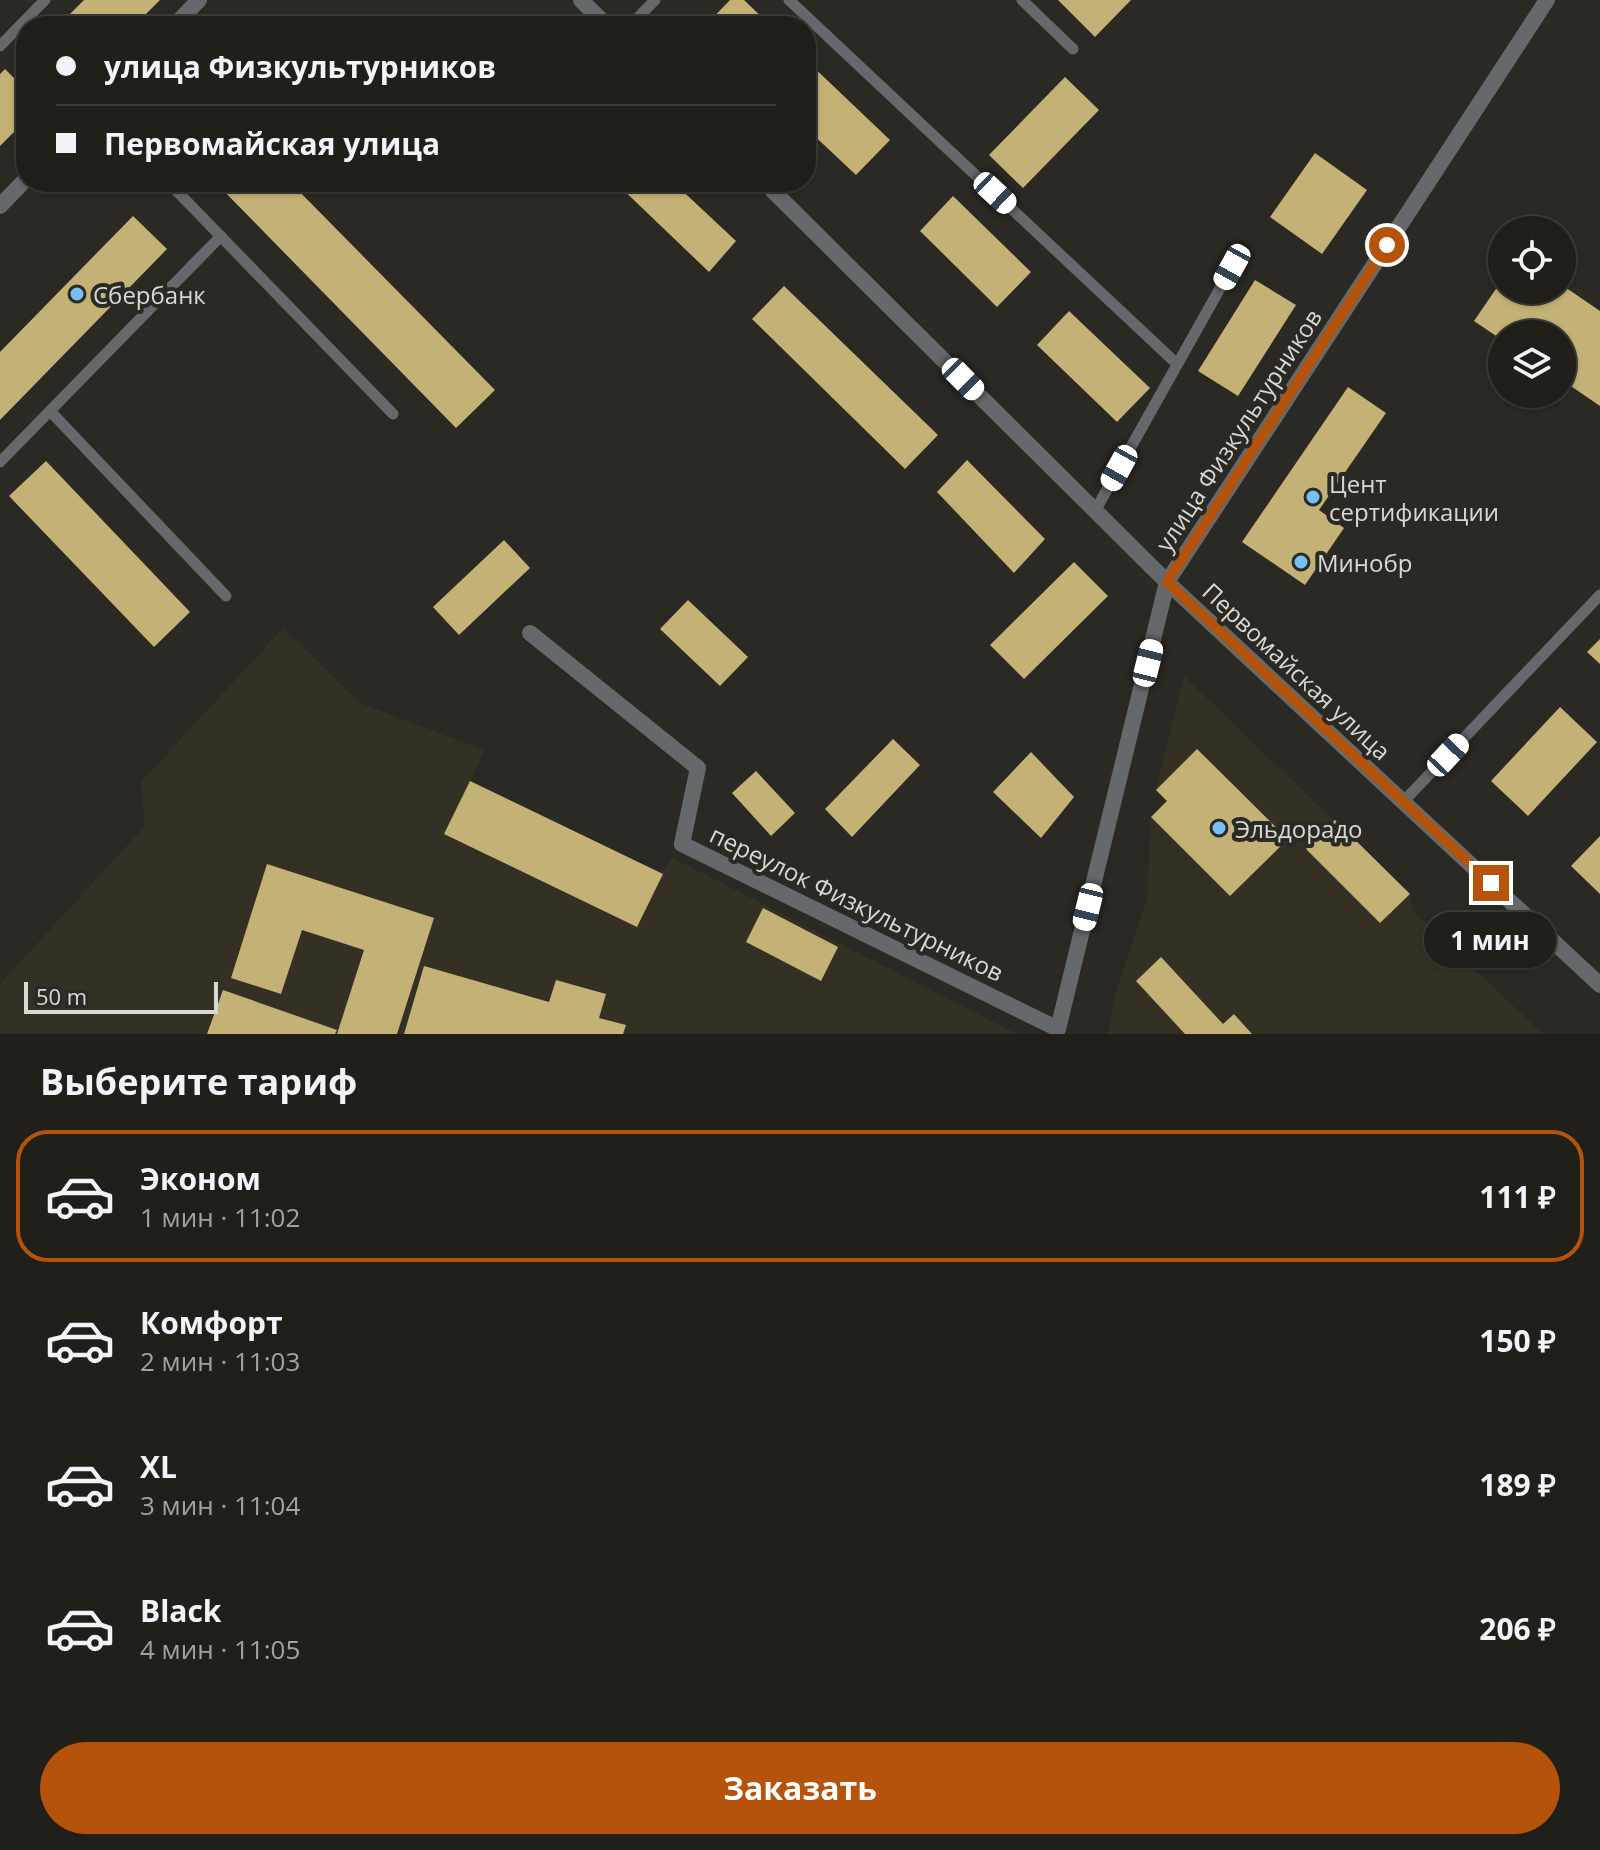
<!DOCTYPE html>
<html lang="ru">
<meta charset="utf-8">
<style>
body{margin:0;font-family:"Open Sans",sans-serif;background:#2d2c27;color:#f1f3f6;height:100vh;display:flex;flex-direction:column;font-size:30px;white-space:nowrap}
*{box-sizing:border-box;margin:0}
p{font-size:26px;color:#a2a2a2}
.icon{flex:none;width:44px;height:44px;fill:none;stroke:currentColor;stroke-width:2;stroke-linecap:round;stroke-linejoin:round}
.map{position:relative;height:1034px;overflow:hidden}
.drawer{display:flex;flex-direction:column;background:#201f1a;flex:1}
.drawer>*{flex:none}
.top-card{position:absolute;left:16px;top:16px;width:800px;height:176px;border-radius:32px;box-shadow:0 2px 6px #0004,0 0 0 2px #3d3d39;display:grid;align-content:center;height:176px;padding:0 40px;background:#201f1a}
.tools{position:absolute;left:1488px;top:216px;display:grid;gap:16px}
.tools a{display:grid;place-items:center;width:88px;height:88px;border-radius:50%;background:#201f1a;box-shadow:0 2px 6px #0004,0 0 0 2px #3d3d39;font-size:40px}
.scale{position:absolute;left:24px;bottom:20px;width:194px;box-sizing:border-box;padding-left:8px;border:4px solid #d9d8d4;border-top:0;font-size:22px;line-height:28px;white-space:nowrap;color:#d9d8d4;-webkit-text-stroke:6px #2b2923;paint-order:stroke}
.end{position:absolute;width:36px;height:36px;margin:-18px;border:10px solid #b45309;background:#fff;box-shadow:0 0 0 4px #fff}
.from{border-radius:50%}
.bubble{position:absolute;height:56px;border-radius:28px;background:#201f1a;box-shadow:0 2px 6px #0004,0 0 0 2px #3d3d39;font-size:26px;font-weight:700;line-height:56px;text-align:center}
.car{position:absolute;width:24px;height:48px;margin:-24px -12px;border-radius:10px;box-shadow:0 0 6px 2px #0007;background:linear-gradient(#fff 24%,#345 0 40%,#fff 0 76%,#345 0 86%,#fff 0)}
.top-card b{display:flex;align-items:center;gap:28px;height:76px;font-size:30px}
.top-card b+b{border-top:2px solid #3d3d39}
.top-card i{width:20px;height:20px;background:#f1f3f6}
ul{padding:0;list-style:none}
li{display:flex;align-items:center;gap:24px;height:132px;margin:0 16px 12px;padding:0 24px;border:4px solid transparent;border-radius:32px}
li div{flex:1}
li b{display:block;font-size:30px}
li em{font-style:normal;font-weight:700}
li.active{border-color:#b45309}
li>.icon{width:72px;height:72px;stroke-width:1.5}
h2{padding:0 40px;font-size:36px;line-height:96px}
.cta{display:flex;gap:16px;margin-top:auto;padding:16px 40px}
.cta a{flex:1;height:92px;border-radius:48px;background:#b45309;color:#fff;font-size:32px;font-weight:700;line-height:92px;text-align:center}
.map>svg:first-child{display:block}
.built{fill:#343024}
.building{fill:#c4b176}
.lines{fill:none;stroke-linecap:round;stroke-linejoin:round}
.service{stroke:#66696b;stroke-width:11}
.minor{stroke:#66696b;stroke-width:16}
.route{stroke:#b45309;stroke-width:10}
.poi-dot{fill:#76c0f7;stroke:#2b2923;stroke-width:3}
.labels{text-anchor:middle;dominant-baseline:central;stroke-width:8;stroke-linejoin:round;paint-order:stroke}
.poi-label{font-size:24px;fill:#d9d8d4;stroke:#2b2923;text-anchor:start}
.street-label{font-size:24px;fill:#d9d8d4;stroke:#2b2923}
</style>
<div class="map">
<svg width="1600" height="1034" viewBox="0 0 1600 1034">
<rect width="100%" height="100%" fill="#2b2923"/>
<!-- built -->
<path class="built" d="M283,628l77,75 124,47 -13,31 191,92 9,-16 346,177h-1017v-50l145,-158 -4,-44z
M1184,676l226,218 1,15 132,125h-435l6,-37 33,-99 4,-81 15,-16 -10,-11z"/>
<!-- building -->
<path class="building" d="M84,0h76l-26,26h-76z
M730,0h14l27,26h-66z
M1058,0h73l-36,37z
M806,60l84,80 -34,35 -50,-47z
M5,69l21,21v30l-26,26v-72z
M1065,77l34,33 -76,78 -34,-33z
M1315,153l52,37 -45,64 -52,-37z
M215,182h75l205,208 -39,38z
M615,182h58l63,59 -27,31z
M953,196l78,76 -34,35 -77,-76z
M133,216l34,33 -167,171v-68z
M1255,280l41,25 -58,91 -40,-25z
M1502,280v10h60v-5l38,26v95l-38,-26v-46h-60v6l-28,-19z
M784,286l154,149 -33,34 -153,-150z
M1069,311l81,77 -33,34 -80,-77z
M1348,387l38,26 -67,97 25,18 -39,57 -63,-43z
M967,460l78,79 -31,34 -77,-81z
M46,461l144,151 -36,35 -145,-151z
M504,540l26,28 -71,67 -26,-28z
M1074,562l34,34 -84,83 -34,-34z
M688,600l60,57 -28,29 -60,-57z
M1600,639v25l-13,-12z
M1560,707l37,35 -69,74 -37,-35z
M893,739l27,26 -68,72 -27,-28z
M1197,749l91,90 -58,57 -79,-79 16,-16 -11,-11z
M1031,752l43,45 -33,41 -48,-46z
M756,771l39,42 -24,23 -39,-43z
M470,781l193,93 -26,53 -193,-93z
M1335,820l75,74 -30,29 -74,-74z
M1600,836v58l-29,-28z
M267,864l167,54 -37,116h-60l27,-84 -62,-20 -21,64 -50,-16z
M763,908l75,39 -17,34 -75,-39z
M1161,957l62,67 11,-10 18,20h-67l-49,-53z
M424,966l125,36 7,-22 50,14 -7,24 27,7 -3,9h-219z
M223,990l114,40 -2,4h-128z"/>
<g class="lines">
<!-- service -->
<path class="service" d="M789,0l388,364
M1022,0l51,49
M630,26l25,-26
M0,46l45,-46
M168,182l225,232
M50,411l176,185
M0,462l221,-226
M1095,511l137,-244
M1403,802l197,-207"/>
<!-- minor -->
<path class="minor" d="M581,0l26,26
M174,26l25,-26
M764,182l403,400 433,403
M0,206l26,-27
M530,633l168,135 -16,76 376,185 109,-447 380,-582"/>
</g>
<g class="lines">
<!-- route -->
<path class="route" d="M1387,245l-220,337 324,301"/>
</g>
<!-- markers -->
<g class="poi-dot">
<circle cx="77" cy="294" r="8"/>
<circle cx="1313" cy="497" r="8"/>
<circle cx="1301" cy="562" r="8"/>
<circle cx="1219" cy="828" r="8"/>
</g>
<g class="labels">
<!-- poi labels -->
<g class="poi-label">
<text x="93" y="294">Сбербанк</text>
<text x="1329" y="483">Цент<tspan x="1329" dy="28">сертификации</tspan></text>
<text x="1317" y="562">Минобр</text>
<text x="1235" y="828">Эльдорадо</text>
</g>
<!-- street labels -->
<g class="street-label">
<text transform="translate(1238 430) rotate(-57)">улица Физкультурников</text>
<text transform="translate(1297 671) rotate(43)">Первомайская улица</text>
<text transform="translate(857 903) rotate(26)">переулок Физкультурников</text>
</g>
</g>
</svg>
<div class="tools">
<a><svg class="icon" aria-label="locate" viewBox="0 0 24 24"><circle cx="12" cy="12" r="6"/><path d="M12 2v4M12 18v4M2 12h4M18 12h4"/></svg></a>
<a><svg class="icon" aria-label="layers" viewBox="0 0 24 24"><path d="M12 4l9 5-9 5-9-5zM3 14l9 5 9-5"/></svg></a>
</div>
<div class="scale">50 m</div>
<i class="end from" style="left:1387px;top:245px"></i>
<i class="end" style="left:1491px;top:883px"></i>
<div class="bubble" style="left:1424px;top:912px;width:132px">1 мин</div>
<i class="car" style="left:995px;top:193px;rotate:133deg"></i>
<i class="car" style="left:1232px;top:267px;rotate:209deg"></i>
<i class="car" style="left:963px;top:379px;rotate:135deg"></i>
<i class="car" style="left:1119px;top:468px;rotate:209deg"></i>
<i class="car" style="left:1148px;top:663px;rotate:14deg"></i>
<i class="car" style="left:1448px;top:755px;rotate:43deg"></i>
<i class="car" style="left:1088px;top:907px;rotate:194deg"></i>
<div class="top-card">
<b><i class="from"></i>улица Физкультурников</b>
<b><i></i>Первомайская улица</b>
</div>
</div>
<section class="drawer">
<h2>Выберите тариф</h2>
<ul>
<li class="active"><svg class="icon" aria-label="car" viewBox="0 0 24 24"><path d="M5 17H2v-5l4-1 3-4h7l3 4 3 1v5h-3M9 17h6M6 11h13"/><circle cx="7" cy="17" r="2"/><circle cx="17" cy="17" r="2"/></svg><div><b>Эконом</b><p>1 мин · 11:02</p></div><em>111 ₽</em></li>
<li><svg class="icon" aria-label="car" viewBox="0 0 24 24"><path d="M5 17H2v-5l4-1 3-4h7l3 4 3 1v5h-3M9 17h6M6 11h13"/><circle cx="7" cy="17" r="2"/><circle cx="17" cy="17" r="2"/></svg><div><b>Комфорт</b><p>2 мин · 11:03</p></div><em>150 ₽</em></li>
<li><svg class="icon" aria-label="car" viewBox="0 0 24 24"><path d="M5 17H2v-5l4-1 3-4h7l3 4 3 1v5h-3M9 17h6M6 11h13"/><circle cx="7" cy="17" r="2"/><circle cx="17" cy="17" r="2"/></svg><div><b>XL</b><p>3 мин · 11:04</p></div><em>189 ₽</em></li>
<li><svg class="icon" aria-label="car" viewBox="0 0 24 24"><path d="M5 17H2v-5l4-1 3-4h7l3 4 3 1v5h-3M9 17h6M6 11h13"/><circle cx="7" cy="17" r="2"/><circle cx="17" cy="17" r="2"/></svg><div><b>Black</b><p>4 мин · 11:05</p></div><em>206 ₽</em></li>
</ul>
<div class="cta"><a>Заказать</a></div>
</section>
